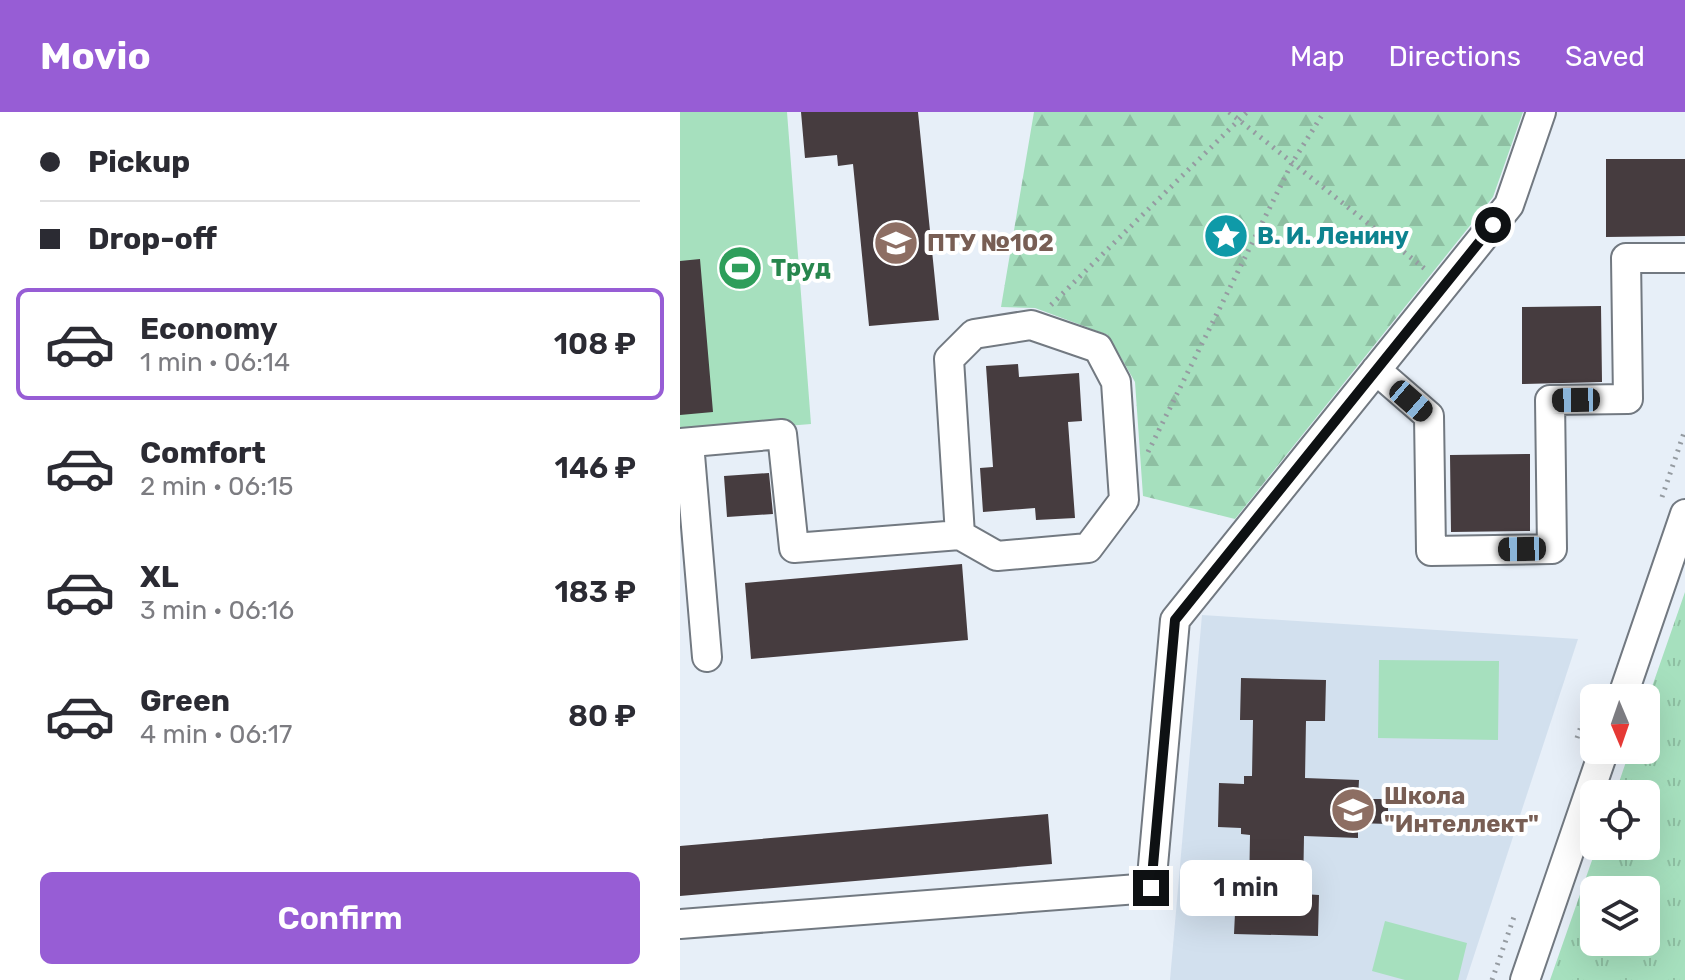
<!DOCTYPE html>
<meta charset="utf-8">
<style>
body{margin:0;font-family:Rubik,sans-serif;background:#f7f7f7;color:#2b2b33;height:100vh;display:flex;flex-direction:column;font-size:30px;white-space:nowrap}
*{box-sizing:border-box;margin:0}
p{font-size:26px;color:#7c7c81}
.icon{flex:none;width:44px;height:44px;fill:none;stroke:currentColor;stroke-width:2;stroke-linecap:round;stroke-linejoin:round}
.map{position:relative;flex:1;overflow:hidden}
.drawer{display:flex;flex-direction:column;background:#fff;width:680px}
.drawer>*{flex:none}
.hud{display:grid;align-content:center;height:176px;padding:0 40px;background:#fff}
.needle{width:52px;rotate:178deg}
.fabs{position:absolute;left:900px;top:572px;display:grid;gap:16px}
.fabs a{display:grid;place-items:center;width:80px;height:80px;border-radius:12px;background:#fff;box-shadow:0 8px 32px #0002;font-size:40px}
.end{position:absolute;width:36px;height:36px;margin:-18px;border:10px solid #0e1113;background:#fff;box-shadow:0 0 0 4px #fff}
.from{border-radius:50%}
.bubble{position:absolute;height:56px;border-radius:12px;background:#fff;box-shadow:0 8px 32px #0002;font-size:26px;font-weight:600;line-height:56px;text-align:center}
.car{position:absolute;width:24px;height:48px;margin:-24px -12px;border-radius:10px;box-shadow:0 0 6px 2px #0007;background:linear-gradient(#222 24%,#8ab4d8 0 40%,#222 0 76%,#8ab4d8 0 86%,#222 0)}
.hud b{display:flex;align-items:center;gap:28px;height:76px;font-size:30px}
.hud b+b{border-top:2px solid #e1e1e2}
.hud i{width:20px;height:20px;background:#2b2b33}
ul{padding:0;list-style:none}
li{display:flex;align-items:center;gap:24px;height:112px;margin:0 16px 12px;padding:0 24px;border:4px solid transparent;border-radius:12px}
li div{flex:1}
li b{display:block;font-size:30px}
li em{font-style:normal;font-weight:600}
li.on{border-color:#975dd5}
li>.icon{width:72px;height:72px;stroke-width:1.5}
.primary-button{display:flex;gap:16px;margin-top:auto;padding:16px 40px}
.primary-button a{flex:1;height:92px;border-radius:12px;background:#975dd5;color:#fff;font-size:32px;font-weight:600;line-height:92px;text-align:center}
header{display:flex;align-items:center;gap:48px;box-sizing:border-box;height:112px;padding:0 40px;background:#975dd5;color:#fff}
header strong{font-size:38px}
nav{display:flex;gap:44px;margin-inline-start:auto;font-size:28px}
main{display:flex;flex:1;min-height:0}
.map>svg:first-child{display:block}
.built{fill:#d2e0ee}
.forest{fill:url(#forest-firs)}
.park{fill:url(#park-tufts);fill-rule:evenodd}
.pitch{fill:#a6e0be}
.building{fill:#463c3f}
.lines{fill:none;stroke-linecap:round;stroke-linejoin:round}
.minor-casing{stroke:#727981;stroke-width:32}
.path{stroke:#959ba1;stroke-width:5;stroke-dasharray:2 6;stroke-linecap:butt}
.minor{stroke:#fff;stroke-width:28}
.route{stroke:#0e1113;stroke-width:10}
.labels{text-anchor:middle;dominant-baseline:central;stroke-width:8;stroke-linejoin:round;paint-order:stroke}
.culture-label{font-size:24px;font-weight:bold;fill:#0d838f;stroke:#fff;text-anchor:start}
.education-label{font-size:24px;font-weight:bold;fill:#785e54;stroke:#fff;text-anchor:start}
.leisure-label{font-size:24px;font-weight:bold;fill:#27864d;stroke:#fff;text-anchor:start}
</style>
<header>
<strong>Movio</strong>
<nav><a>Map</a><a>Directions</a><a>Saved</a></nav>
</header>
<main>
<section class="drawer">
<div class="hud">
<b><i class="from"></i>Pickup</b>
<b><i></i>Drop-off</b>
</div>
<ul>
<li class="on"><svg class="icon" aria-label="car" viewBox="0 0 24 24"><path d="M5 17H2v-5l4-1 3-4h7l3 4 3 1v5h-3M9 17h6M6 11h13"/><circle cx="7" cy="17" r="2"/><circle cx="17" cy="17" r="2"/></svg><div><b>Economy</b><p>1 min · 06:14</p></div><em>108 ₽</em></li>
<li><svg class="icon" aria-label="car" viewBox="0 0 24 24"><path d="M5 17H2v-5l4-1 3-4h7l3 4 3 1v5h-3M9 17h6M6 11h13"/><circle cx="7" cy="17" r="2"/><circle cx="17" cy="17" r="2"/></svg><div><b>Comfort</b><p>2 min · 06:15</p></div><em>146 ₽</em></li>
<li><svg class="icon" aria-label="car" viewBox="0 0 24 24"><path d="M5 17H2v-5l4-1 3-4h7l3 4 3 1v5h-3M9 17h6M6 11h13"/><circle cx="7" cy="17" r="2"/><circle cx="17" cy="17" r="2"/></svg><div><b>XL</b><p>3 min · 06:16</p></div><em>183 ₽</em></li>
<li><svg class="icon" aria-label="car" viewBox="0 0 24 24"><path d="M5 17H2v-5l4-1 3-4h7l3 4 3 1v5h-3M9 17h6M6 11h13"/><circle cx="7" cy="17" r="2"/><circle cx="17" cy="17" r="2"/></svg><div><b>Green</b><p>4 min · 06:17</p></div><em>80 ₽</em></li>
</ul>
<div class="primary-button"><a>Confirm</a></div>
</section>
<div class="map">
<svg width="1005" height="868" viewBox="0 0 1005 868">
<defs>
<pattern id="forest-firs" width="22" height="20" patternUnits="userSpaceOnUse" patternTransform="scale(2)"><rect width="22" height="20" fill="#a6e0be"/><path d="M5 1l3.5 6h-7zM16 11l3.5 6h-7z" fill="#8ebfa2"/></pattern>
<pattern id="park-tufts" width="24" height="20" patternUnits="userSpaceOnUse" patternTransform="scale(2)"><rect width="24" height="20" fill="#a6e0be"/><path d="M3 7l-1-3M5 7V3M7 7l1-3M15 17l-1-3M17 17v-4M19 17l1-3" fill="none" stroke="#8ebfa2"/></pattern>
</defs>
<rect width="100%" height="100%" fill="#e7eff8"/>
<!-- built -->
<path class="built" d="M522,503l376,24 -112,341h-296z"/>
<!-- forest -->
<path class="forest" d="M354,0h489l-30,85 -258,322 -92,-23 -8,-114 -27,-47 -73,-27 -34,-1z"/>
<!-- park -->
<path class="park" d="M1005,480v388h-135l47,-134h49v-52h-31l15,-44h16v-46zM914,778h52v52h-52z"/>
<!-- pitch -->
<path class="pitch" d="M0,0h107l24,312 -131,11z
M699,548l120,1 -1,79 -120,-2z
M705,809l82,22 -9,37h-53l-33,-9z"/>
<!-- building -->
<path class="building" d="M121,0h117l21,208 -70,6 -16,-162 -15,2 -1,-11 -32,3z
M926,47h79v77l-79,1z
M20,147l13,153 -33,3v-154z
M921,194l1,76 -80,2v-77z
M338,252l1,13 60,-4 3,48 -14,1 7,96 -39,2 -1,-12 -52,4 -3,-44 13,-1 -7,-101z
M850,342v77l-79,1 -1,-77z
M89,361l4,41 -46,3 -3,-41z
M282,452l6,76 -217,19 -6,-76z
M561,566l85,2 -1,41h-19l-1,57 54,2 -1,19h30v25l-30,-1v15l-54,-2 -1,58 16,1 -1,41 -84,-2 2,-42 13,1 1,-58 -9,-1v-6l-23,-1 1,-44 25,1v-8h8l1,-56h-13z
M368,702l4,50 -372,32v-50z"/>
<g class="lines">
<!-- minor casing -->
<g class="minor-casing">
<path id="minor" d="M351,213l67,23 18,34 8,118 -36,48 -91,8 -37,-21 -11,-176 25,-25z
M696,258l53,46 2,135 121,-2 -2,-149 78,-1 -2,-141h59
M0,331l102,-9 12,114 166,-13
M9,331l18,214
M942,586l63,-184
M0,812l471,-36 24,-268 334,-415 32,-93
M845,868l79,-230"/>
</g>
<!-- path -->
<path class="path" d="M549,0l196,157
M371,193l196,-193
M468,340l144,-289 32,-51
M982,385l23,-67
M897,626l16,-47
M812,868l23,-66"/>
<!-- minor -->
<use href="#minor" class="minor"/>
</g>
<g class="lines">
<!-- route -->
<path class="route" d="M471,776l24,-268 318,-395"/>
</g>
<!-- icons -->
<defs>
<g id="sight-disc" transform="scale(2.3)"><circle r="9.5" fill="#0f9aa8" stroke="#fff"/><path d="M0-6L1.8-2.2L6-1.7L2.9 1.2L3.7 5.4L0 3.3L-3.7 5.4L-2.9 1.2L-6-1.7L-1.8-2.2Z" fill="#fff"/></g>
<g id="university-disc" transform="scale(2.3)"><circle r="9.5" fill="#8d6e63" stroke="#fff"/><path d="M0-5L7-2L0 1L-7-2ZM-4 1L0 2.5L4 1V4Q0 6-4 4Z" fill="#fff"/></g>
<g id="stadium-disc" transform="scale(2.3)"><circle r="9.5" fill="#2e9e5b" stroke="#fff"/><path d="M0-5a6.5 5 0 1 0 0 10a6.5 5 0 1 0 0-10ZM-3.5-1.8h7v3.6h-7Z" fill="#fff"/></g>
<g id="school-disc" transform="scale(2.3)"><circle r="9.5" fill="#8d6e63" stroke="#fff"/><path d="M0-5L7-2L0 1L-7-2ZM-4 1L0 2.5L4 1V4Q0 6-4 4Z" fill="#fff"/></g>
</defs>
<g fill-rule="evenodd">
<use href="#sight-disc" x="546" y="124"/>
<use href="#university-disc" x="216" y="131"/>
<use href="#stadium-disc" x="60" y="156"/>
<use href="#school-disc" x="673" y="698"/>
</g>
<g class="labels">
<!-- culture labels -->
<g class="culture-label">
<text x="577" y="124">В. И. Ленину</text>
</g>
<!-- education labels -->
<g class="education-label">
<text x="247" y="131">ПТУ №102</text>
<text x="704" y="684">Школа<tspan x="704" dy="28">"Интеллект"</tspan></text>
</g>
<!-- leisure labels -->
<g class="leisure-label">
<text x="91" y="156">Труд</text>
</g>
</g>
</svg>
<div class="fabs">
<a><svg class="needle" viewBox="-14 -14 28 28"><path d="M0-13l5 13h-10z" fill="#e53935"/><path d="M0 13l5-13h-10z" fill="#7c7c81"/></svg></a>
<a><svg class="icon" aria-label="locate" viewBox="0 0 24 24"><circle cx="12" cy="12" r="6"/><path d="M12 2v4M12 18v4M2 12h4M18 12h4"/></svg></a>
<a><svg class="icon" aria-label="layers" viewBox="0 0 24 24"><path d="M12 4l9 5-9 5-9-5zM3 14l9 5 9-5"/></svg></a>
</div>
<i class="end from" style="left:813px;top:113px"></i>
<i class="end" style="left:471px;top:776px"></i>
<div class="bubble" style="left:500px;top:748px;width:132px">1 min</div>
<i class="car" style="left:896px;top:288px;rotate:269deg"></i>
<i class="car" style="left:731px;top:289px;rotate:131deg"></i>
<i class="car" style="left:842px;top:437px;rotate:269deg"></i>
</div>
</main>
